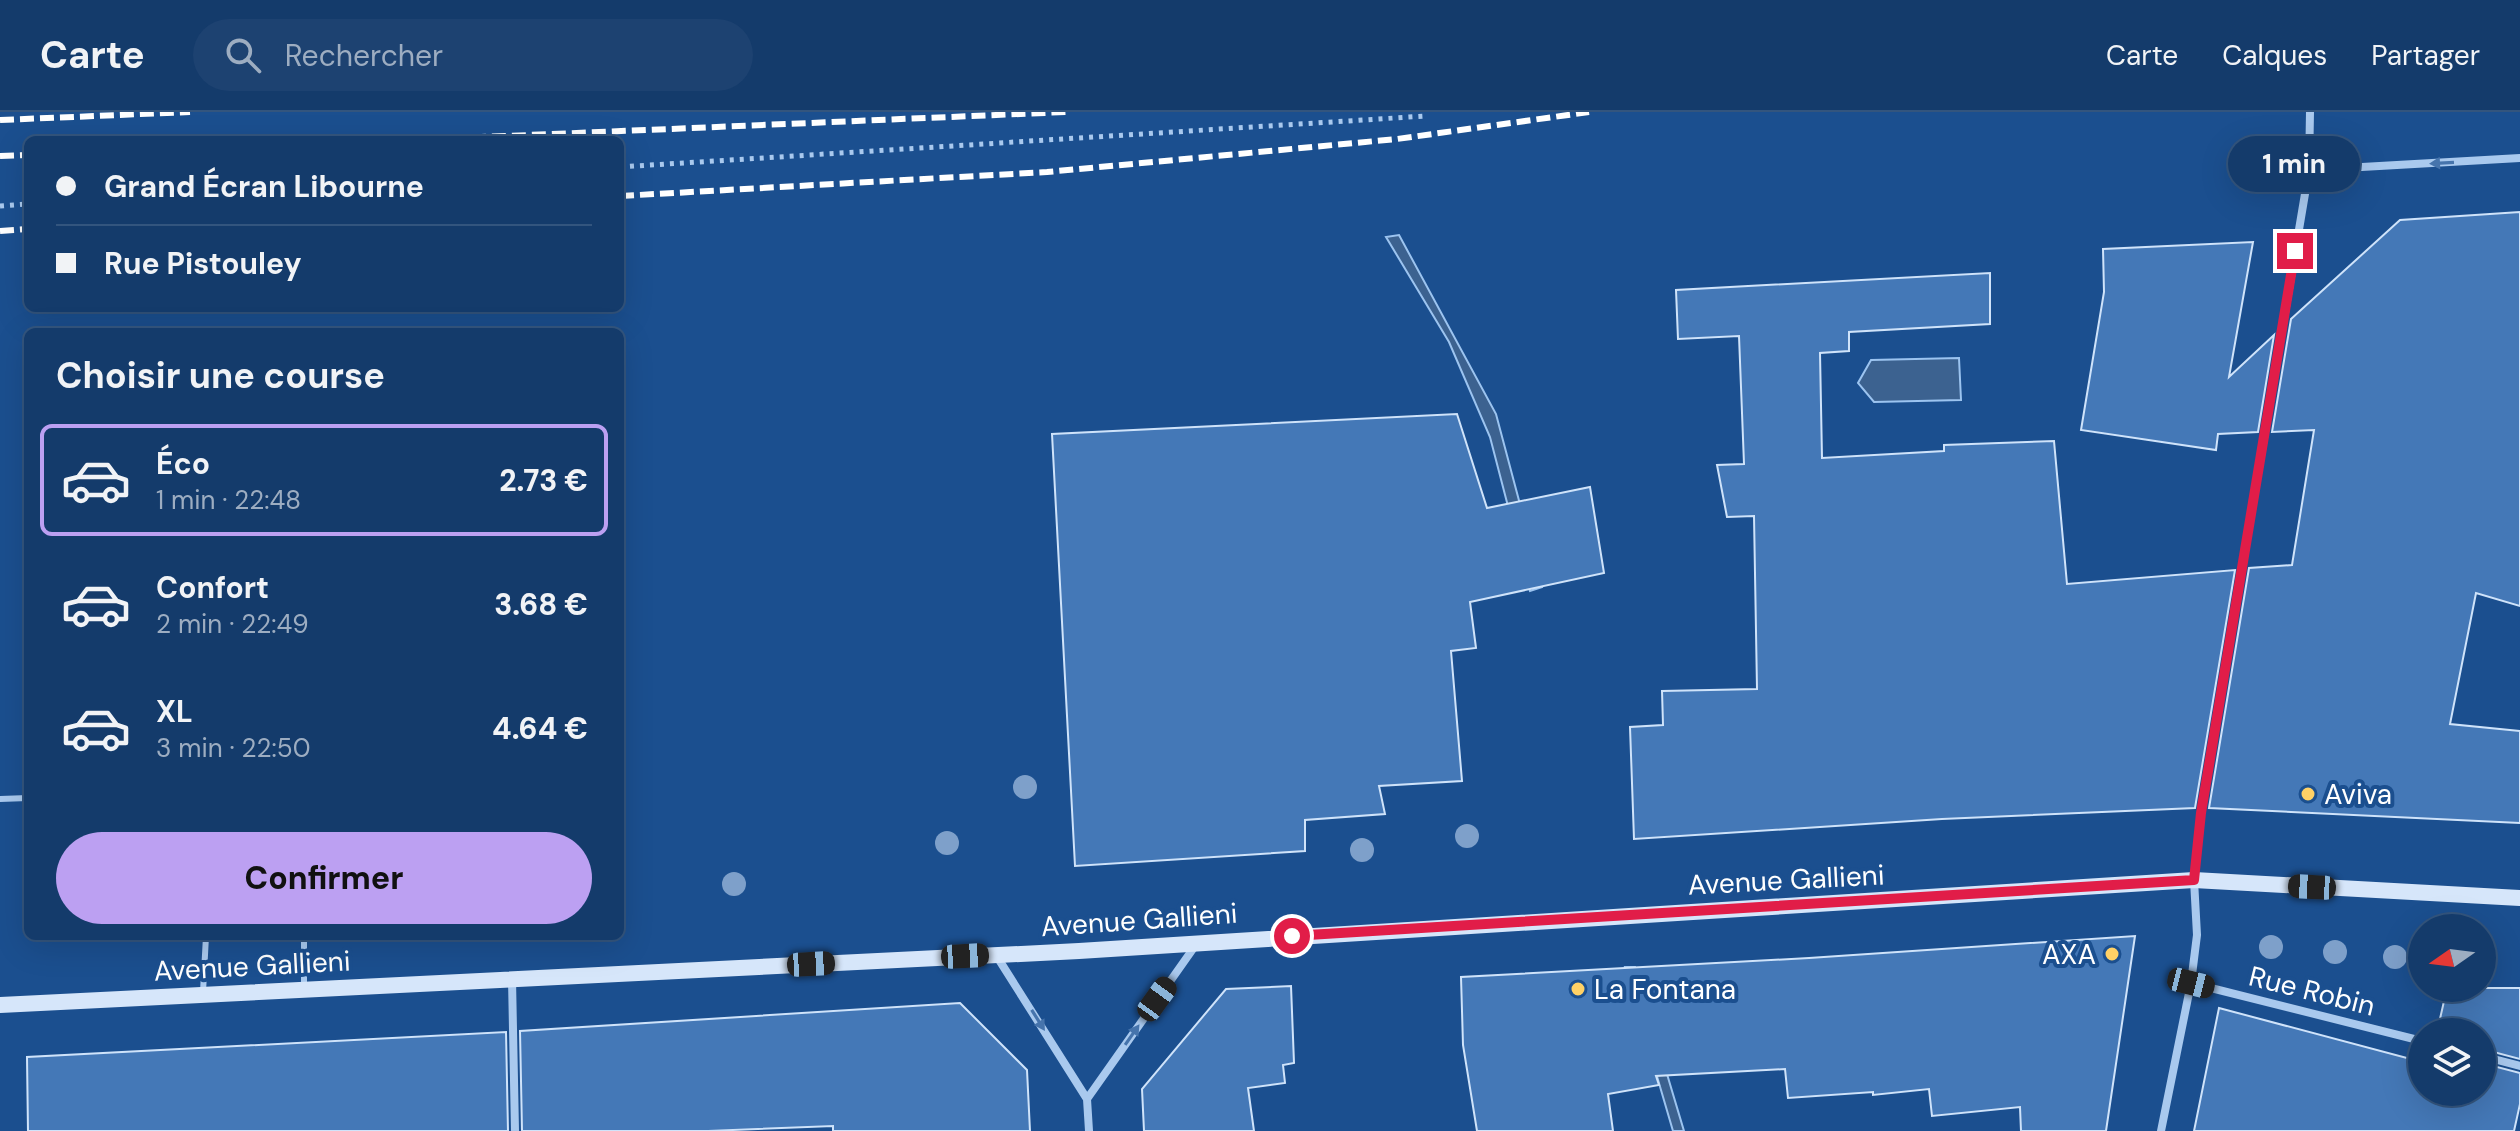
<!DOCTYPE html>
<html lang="fr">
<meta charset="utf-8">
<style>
body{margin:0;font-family:"DM Sans",sans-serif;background:#1d4271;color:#f1f3f6;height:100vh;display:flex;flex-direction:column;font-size:30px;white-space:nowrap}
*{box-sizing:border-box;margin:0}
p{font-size:26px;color:#9dadc1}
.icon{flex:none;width:44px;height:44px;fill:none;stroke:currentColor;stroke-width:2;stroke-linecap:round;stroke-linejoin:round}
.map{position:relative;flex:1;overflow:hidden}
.sheet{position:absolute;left:24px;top:216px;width:600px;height:612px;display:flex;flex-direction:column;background:#143b6b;border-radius:12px;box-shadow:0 8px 32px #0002,0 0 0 2px #33557e}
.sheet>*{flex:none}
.hud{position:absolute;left:24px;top:24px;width:600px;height:176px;border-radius:12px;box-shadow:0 8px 32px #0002,0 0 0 2px #33557e;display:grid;align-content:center;height:176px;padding:0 32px;background:#143b6b}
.needle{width:52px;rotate:256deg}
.tools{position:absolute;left:2408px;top:802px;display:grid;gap:16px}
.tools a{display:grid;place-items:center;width:88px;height:88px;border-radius:50%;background:#143b6b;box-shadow:0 8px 32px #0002,0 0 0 2px #33557e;font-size:40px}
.end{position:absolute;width:36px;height:36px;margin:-18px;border:10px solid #e11d48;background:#fff;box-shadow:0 0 0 4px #fff}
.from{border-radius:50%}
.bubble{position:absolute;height:56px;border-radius:28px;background:#143b6b;box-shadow:0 8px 32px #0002,0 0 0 2px #33557e;font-size:26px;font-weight:800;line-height:56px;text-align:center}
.car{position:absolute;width:24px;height:48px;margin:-24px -12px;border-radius:10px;box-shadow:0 0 6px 2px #0007;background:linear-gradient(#222 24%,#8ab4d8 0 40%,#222 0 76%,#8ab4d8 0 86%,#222 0)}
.hud b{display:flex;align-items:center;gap:28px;height:76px;font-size:30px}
.hud b+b{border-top:2px solid #33557e}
.hud i{width:20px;height:20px;background:#f1f3f6}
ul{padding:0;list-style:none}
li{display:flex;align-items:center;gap:24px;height:112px;margin:0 16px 12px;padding:0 16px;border:4px solid transparent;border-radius:12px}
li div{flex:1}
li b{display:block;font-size:30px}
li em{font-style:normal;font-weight:800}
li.selected{border-color:#bca0f2}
li>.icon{width:72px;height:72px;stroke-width:1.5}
h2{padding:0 32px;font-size:36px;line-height:96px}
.cta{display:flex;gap:16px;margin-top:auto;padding:16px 32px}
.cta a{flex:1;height:92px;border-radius:48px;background:#bca0f2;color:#111;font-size:32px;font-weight:800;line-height:92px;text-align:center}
header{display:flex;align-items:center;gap:48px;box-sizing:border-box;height:112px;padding:0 40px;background:#143b6b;border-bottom:2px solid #33557e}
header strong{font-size:38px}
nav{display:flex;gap:44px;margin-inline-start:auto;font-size:28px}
.search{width:560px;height:72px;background:#1d4271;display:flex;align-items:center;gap:20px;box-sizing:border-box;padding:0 28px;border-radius:44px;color:#9dadc1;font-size:30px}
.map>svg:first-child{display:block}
.water{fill:#3c6290;stroke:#9cc4f0;stroke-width:2}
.building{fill:#4478b7;stroke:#cfe3fa;stroke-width:2}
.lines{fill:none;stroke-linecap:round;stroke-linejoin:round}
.path{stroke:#a9c9ee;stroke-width:5;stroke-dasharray:4 6;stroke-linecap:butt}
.lane{stroke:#a9c9ee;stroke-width:6}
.street{stroke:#a9c9ee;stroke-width:8}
.secondary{stroke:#d6e6fa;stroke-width:16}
.rail{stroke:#fff;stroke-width:6;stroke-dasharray:14 6;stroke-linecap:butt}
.tree{fill:#7ea0ca}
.oneway{fill:#4674ac}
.route{stroke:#e11d48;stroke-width:10}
.poi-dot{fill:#ffd166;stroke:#1b4f8f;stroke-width:3}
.labels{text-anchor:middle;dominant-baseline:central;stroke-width:8;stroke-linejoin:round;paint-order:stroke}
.poi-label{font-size:28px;fill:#fff;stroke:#1b4f8f;text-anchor:start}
.street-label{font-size:28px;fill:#fff;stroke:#1b4f8f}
</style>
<header>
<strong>Carte</strong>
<div class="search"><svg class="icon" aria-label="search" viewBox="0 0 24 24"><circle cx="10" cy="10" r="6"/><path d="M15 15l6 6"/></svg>Rechercher</div>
<nav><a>Carte</a><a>Calques</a><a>Partager</a></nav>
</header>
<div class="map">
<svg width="2520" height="1019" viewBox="0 0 2520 1019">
<rect width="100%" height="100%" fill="#1b4f8f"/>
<!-- water -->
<path class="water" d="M1399,123l97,179 46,173 -12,4 -40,-154 -41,-95 -63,-105z
M1959,246l2,42 -87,2 -16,-19 13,-23z
M1625,855h10l49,164h-11z"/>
<!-- building -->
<path class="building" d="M2520,100v394l-44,-13 -26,131 70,7v92l-311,-15 40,-240 43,-3 22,-135 -42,2 19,-113 109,-99z
M2253,130l-24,135 45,-42 -16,97 -40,2 -2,16 -135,-20 23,-138 -1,-43z
M1990,161v51l-141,8v19l-29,2 2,105 122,-7v-6l110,-4 13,143 168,-14 -40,238 -253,11 -308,20 -4,-112 33,-2 -1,-34 95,-2 -3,-173 -27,1 -10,-52 27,-1 -5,-128 -61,3 -2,-49z
M1457,302l30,94 103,-21 14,86 -134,29 6,46 -25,3 11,130 -83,5 6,28 -80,6v31l-230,15 -23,-432z
M2135,824l-29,195h-85l-1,-24 -88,9 -3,-27 -56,6v-3l-85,6 -3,-29 -129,7 3,9 -51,9 5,37h-136l-14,-86 -2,-68 348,-19z
M1291,874l3,77 -11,2 2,18 -37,5 6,43h-110l-2,-42 84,-100z
M2447,876h73v71l-38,-10v-17h-45z
M960,891l67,67 3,61h-197v-5l-125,5h-186l-2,-100z
M2219,896l203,54v30h60v-29l38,10v31l-6,27h-320z
M506,920l2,99h-480l-1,-74z"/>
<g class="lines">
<!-- path -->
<path class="path" d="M620,55l806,-51
M0,94l28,-2"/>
<!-- lane -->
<path class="lane" d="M0,687l28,-1
M304,877v-53
M203,880l3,-56"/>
<!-- street -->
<path class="street" d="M2309,58l211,-12
M996,843l91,144 2,32
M512,867l3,152
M2191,871l231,58
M2482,944l38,10
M1087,987l108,-153
M2161,1019l30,-148 6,-48 -3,-55 7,-67 108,-643 1,-58"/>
<!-- secondary -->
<path class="secondary" d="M0,893l1079,-54 1115,-71 326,18"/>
<!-- rail -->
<path class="rail" d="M0,8l190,-8
M412,28l654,-28
M0,44l28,-1
M620,84l427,-24 350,-33 192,-27
M0,119l28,-2"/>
</g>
<!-- trees -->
<g class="tree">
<circle cx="1025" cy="675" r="12"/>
<circle cx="1467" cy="724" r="12"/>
<circle cx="947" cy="731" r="12"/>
<circle cx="1362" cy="738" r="12"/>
<circle cx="734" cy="772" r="12"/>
<circle cx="2271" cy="835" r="12"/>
<circle cx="2335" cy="840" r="12"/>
<circle cx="2395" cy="845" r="12"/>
</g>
<!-- one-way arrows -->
<defs><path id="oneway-solid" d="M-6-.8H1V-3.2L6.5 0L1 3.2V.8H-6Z" transform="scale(2)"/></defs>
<g class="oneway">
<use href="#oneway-solid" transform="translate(2442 51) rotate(177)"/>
<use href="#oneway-solid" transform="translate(1038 908) rotate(58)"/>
<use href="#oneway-solid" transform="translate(1132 923) rotate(-55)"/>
</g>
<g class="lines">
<!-- route -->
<path class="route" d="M1292,824l902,-56 7,-67 94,-562"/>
</g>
<!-- markers -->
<g class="poi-dot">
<circle cx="2308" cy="682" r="8"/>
<circle cx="2112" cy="842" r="8"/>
<circle cx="1578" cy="877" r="8"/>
</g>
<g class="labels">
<!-- poi labels -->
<g class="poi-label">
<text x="2324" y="682">Aviva</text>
<text x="2096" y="842" text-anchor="end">AXA</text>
<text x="1594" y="877">La Fontana</text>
</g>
<!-- street labels -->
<g class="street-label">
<text transform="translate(1786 768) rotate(-3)">Avenue Gallieni</text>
<text transform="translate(1139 808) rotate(-4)">Avenue Gallieni</text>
<text transform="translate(252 854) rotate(-3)">Avenue Gallieni</text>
<text transform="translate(2312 879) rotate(14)">Rue Robin</text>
</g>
</g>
</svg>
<div class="tools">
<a><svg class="needle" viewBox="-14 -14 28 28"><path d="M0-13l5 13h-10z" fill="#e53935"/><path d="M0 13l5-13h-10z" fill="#9dadc1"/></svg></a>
<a><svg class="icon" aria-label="layers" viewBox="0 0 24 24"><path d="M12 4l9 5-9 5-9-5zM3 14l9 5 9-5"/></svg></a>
</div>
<i class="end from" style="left:1292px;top:824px"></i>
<i class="end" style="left:2295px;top:139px"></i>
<div class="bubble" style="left:2228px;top:24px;width:132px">1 min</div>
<i class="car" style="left:2312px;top:775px;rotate:273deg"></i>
<i class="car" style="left:965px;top:844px;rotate:87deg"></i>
<i class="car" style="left:811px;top:852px;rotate:87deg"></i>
<i class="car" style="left:2191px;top:871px;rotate:104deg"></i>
<i class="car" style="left:1157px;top:887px;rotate:36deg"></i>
<div class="hud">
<b><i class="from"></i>Grand Écran Libourne</b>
<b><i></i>Rue Pistouley</b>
</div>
<section class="sheet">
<h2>Choisir une course</h2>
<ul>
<li class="selected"><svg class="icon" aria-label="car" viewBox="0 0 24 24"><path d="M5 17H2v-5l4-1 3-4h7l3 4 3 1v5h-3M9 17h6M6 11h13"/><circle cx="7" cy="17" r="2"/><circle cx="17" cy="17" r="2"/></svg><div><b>Éco</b><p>1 min · 22:48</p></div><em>2.73 €</em></li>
<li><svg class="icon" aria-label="car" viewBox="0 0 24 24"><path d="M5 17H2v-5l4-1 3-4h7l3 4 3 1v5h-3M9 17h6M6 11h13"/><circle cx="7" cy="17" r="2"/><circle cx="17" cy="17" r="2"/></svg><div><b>Confort</b><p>2 min · 22:49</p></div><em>3.68 €</em></li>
<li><svg class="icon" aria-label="car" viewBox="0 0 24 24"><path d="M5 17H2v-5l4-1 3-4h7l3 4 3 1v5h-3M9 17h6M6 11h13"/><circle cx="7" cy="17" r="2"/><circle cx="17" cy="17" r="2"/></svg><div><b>XL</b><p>3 min · 22:50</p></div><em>4.64 €</em></li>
</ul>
<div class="cta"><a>Confirmer</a></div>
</section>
</div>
